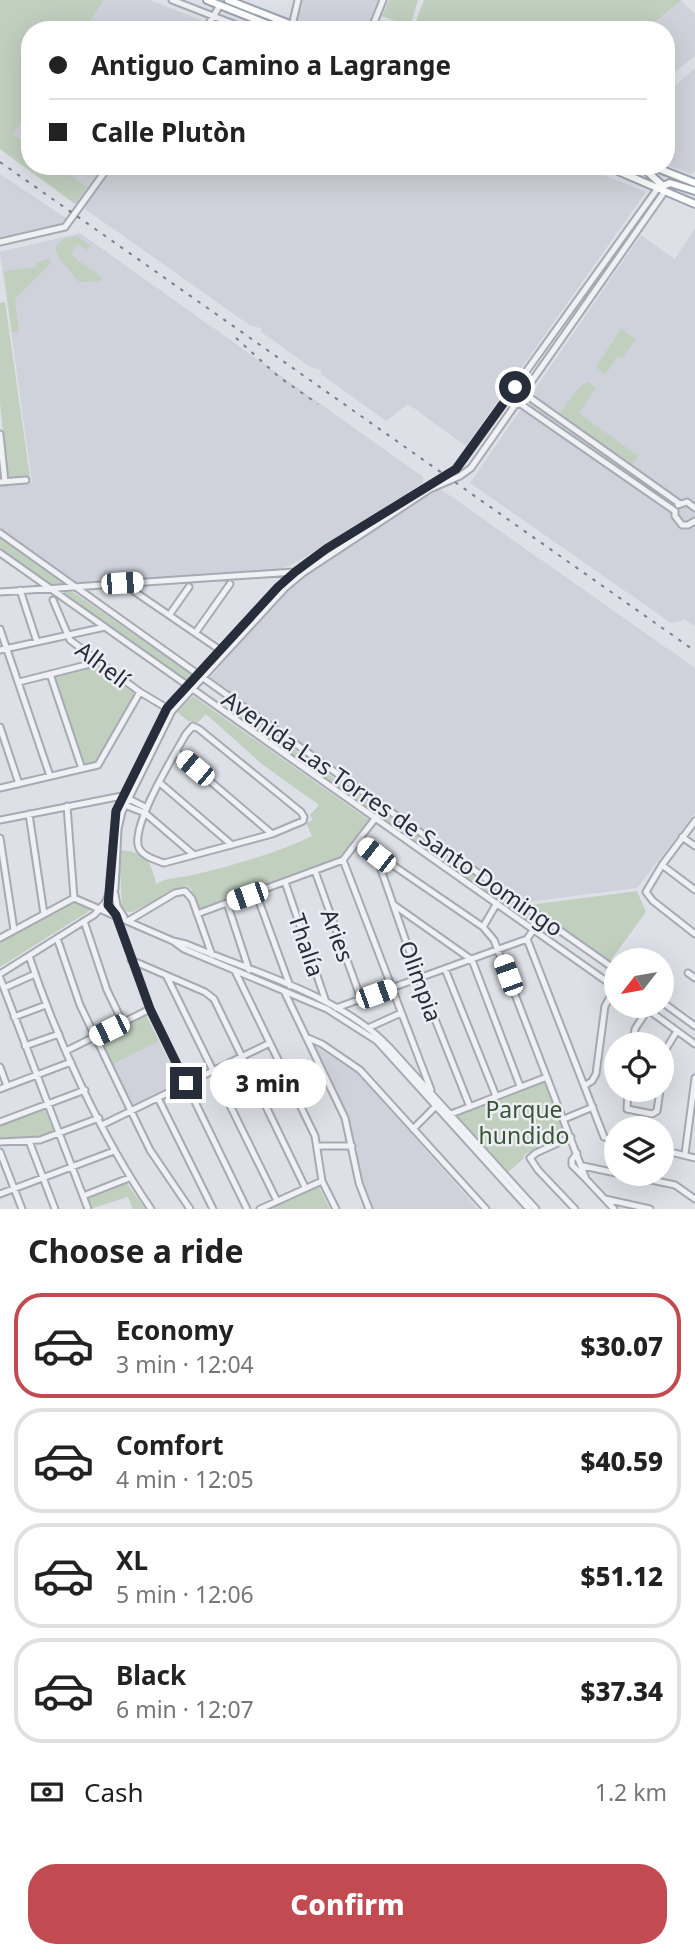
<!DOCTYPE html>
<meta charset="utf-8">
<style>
body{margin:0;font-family:"Noto Sans",sans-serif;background:#f6f6f6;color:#222;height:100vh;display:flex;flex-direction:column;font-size:26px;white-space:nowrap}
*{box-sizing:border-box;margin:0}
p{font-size:23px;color:#767676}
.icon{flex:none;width:38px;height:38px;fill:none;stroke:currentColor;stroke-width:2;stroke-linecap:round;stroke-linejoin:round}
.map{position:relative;height:1209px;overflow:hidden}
.details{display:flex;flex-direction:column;background:#fff;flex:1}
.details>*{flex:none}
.banner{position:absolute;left:21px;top:21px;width:654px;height:154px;border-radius:28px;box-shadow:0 7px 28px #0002;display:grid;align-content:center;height:154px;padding:0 28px;background:#fff}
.needle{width:46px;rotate:239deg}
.tools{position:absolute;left:604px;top:948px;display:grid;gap:14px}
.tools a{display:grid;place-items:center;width:70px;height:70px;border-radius:50%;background:#fff;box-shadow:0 7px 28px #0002;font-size:35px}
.end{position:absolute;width:32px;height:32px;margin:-16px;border:9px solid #282d3b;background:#fff;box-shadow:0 0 0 4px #fff}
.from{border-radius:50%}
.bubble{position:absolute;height:49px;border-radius:24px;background:#fff;box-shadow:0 7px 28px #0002;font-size:23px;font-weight:800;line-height:49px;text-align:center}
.car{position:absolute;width:21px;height:42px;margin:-21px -10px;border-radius:9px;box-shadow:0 0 5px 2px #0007;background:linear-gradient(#fff 24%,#345 0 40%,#fff 0 76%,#345 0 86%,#fff 0)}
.banner b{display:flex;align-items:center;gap:24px;height:66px;font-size:26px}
.banner b+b{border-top:2px solid #e0e0e0}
.banner i{width:18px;height:18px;background:#222}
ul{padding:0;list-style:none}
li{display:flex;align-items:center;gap:21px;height:105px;margin:0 14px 10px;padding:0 14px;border:4px solid #e0e0e0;border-radius:28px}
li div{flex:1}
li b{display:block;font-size:26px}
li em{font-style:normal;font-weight:800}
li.on{border-color:#c14b51}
li>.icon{width:63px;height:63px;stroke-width:1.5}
h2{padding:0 28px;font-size:32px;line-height:84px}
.pay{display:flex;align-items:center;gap:18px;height:77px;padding:0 28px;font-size:26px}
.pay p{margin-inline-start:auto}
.button{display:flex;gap:14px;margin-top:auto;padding:14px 28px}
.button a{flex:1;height:80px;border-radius:28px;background:#c14b51;color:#fff;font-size:28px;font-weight:800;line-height:80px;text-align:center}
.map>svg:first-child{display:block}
.built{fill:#cfd2da}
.green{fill:#c1cfbf}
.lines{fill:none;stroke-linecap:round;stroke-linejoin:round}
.minor-casing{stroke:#a7aab3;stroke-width:9}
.major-casing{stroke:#9da3b0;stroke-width:10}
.minor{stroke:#eff1f4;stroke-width:5}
.major{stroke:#fff;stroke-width:6}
.rail{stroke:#787e8e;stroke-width:2;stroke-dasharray:3.5 7;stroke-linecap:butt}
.route{stroke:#282d3b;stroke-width:9}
.labels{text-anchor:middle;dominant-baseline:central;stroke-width:5;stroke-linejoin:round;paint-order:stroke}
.street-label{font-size:23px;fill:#282d3b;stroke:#eceef3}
.park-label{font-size:23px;fill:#395536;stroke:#eceef3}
</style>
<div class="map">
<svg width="695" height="1209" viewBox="0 0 695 1209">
<rect width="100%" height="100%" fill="#dde0e6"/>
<!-- built -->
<path class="built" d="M0,0h150l76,30h-196v136h552l64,26 -180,254 -58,-42 -22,17 -65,-47v-4l-11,-3 -49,-35v-4l-10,-2 -251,-177z
M300,0h78l-11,30h-50l-24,-9z
M681,1l14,13v42l-28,22v-48h-23z
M695,68v103l-4,3 -24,-9v-72z
M0,174l66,44 -2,3 -11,6 -53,12z
M695,228v398l-10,-6 -14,3 -201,-140 171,-248 34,24z
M80,233l343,244v6l-121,76 -22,11 -207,13 -73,-53v-44l32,-4 -32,-230z
M439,488l256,180v145l-58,75 -110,14 -318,-223 68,-78 33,-29z
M159,1041l21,41 -49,24 -19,-41z
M312,1044l45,29 121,136h-106l-11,-22 -16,-72z"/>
<!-- green -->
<path class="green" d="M0,0h104l-20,30h-54v79l-17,25 17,12v20h28l29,21 -12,17 -75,-55z
M389,0h29l-8,27 -28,-11z
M424,0h257v1l-37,29h-184l-22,-9 -4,9 -21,-2z
M77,236l13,10 -3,4 -9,-6 -7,11 31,23 -2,3 -21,1 -20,-24 -4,-10 8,-9z
M50,259l1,4 -36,36 4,33h-7l-8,-61 31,-4 2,-5z
M5,302l25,175h-23l-7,-75v-99z
M621,329l15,10 -14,19 -4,-2 -13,19 -9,-8z
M589,382l7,6 -17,25 59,43 -6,8 -73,-50 22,-29z
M0,538l66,46 -18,1 -48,-34z
M63,592h10l120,83 -8,8z
M96,665l37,25 2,6 -36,65 -15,6 -32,-89 2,-3z
M193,696l176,124 -30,38 -140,51 -8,-20 -5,-4 -54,27h-5l-5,-5 -3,-57c28,3 31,9 37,34 12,-7 24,-6 37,-9 35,-8 87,-23 119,-39l-6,-13 7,-3 -3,-5 9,-10 -56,-40 -57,-51 -8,8 -10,-1 -11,-9z
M231,705l145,103 -2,4 -146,-103z
M386,814l147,102 -5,7 -145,-104z
M637,891l9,21 -36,49 -81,-56z
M71,901l23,7 -94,59v-24z
M146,1015l13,26 -47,24 -13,-26z
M541,1082l5,1 20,52 -1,3 -40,16 -2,5 -17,15 -50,-57z
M45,1109l9,23 -19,6 -35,1v-13z
M126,1182l19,27h-12l-5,-12 -38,12 -4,-10z
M318,1185l12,24h-61z"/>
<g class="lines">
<!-- minor casing -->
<g class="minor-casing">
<path id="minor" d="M172,0l77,30
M205,30l15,-25
M291,30l7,-30
M371,30l12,-30
M0,242l65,-15 44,-61
M515,387l165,117
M509,396l166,115
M0,434l5,48
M0,482l26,-2
M678,505l9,-3 8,6
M675,511v5l7,9h6l7,-4
M0,533l384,274 232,163
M0,553l616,435
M122,583l98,67
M20,590l17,52
M0,592l294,-20
M53,600l17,40 70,52 30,18
M170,614l19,-27
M0,629l50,147
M196,632l34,-48
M0,650l105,-23
M50,674l32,95
M19,682l79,-20
M193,726l6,3 102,83 3,5 -1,4 -31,13 -108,29c-8,-3 -24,-7 -26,-18 -4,-25 35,-88 48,-111z
M0,727l19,57
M176,752l96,82
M160,783l72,62
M0,788l98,-23 42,-73
M125,797l22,11
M122,804l23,9 49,42
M67,806l7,92
M29,814l15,100
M0,820l122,-24
M695,821l-33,44 -16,27 7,9 42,33
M682,837l13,9
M0,838l14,92
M359,842l124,85 11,13 92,239 28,30
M376,855l43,124 51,128
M343,860l88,230
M662,865l33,25
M315,871l46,128
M285,882l41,120
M256,893l34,93
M115,894l2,12 7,11
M227,903l22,67
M394,905l78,55 48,126
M105,910l10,-21 3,-60 4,-17 50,-101 114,-124 17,-14 127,-84 30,-13 11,-8 194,-277
M197,914l146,-54 41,-53
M116,915l34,94 97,200
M84,921l23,69 16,33
M128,921l47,-28 10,-2 7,8 20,56
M483,927l14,-24
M0,938l74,-40 99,43 11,8 143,60 50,32 152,168
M57,938l23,67 51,106 19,39 40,59
M527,939l77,198 12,4
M527,939l15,-22
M173,941l13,3c65,27 156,52 204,104l146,161
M29,956c28,84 72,180 122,253
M131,960l74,32 9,7 91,188
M445,969l51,127
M235,971l80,165 7,45 14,28
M688,973l7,5
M0,974l94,-59 11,-12 4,-9 7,-83 55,-108 124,-131 31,-23 130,-80 202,-281
M167,977l110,224
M0,978l88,231
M4,988l31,-14
M285,993l60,125 14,65 10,26
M662,1002l33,24
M643,1006l52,38
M336,1008l191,-69
M14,1017l32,-12
M368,1028l33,-15
M306,1037l16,7 38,26 126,139
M633,1045l2,-16 15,-23
M25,1046l34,-12
M66,1051l84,-42
M0,1067l7,19
M662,1081l4,-32 11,-18
M584,1086l8,-5 4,-7 9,-68 11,-19
M0,1089l71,-27
M628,1090l-1,19 25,5 5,-3 3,-21
M158,1098l55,111
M451,1114l96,-37
M564,1119l29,-12
M0,1122l85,-32
M102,1125l168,-82
M413,1129l23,-23
M571,1137l-35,16 -6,5 8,12 37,39
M29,1141l26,68
M0,1142l40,-2 59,-22
M318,1146h34
M662,1150l33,8
M0,1152l22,57
M577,1153l-5,7v5l14,14
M685,1154l10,-76
M583,1166l33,7
M623,1174l52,11 20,14
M0,1194l114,-43
M83,1196l46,-18
M605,1199l45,10
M260,1209l62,-28"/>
</g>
<!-- major casing -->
<g class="major-casing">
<path id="major" d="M207,0l75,30
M228,0l77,30
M606,166l89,38
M641,166l22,20
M652,166l43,17
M658,188l12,-5 25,8"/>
</g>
<!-- minor -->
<use href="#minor" class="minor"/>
<!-- major -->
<use href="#major" class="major"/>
<!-- rail -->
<path class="rail" d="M0,162l695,489
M236,338l43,39 39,27"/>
</g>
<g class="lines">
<!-- route -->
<path class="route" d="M186,1083l-36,-74 -34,-94 -8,-10 8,-94 51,-103 111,-121 17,-15 31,-23 130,-80 59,-82"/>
</g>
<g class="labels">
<!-- street labels -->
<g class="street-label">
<text transform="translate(103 664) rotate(37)">Alhelí</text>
<text transform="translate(393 813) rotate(35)">Avenida Las Torres de Santo Domingo</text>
<text transform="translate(338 935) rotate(70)">Aries</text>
<text transform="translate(307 945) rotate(71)">Thalía</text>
<text transform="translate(421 981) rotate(70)">Olimpia</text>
</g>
<!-- park labels -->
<g class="park-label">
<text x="524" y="1109">Parque<tspan x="524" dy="26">hundido</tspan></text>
</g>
</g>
</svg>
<div class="tools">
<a><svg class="needle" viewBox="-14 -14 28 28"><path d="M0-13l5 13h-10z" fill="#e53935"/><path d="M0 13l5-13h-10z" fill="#767676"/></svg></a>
<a><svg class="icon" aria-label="locate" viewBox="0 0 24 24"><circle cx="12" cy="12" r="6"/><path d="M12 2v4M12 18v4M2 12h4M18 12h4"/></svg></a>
<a><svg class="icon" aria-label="layers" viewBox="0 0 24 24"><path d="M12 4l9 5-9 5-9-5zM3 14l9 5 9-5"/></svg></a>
</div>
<i class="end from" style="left:515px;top:387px"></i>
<i class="end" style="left:186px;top:1083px"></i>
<div class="bubble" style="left:210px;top:1059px;width:116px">3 min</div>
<i class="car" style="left:122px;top:583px;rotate:86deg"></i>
<i class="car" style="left:195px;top:768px;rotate:310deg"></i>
<i class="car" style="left:376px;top:855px;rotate:308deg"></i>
<i class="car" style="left:247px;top:896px;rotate:251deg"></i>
<i class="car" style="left:508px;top:975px;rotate:340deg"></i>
<i class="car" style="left:376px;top:994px;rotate:70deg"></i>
<i class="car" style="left:109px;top:1030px;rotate:244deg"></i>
<div class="banner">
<b><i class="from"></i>Antiguo Camino a Lagrange</b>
<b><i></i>Calle Plutòn</b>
</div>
</div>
<section class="details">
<h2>Choose a ride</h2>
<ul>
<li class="on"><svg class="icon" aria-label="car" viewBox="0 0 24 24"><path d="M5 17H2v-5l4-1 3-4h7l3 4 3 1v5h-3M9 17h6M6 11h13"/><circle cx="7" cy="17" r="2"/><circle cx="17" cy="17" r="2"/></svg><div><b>Economy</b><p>3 min · 12:04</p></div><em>$30.07</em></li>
<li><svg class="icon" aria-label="car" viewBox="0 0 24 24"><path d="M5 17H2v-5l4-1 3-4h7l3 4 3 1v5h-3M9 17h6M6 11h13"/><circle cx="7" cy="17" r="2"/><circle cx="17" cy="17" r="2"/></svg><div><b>Comfort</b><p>4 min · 12:05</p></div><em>$40.59</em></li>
<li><svg class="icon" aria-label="car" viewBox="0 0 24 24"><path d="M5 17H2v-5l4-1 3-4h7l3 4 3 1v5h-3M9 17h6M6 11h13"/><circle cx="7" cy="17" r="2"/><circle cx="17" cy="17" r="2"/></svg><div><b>XL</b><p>5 min · 12:06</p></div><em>$51.12</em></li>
<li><svg class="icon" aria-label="car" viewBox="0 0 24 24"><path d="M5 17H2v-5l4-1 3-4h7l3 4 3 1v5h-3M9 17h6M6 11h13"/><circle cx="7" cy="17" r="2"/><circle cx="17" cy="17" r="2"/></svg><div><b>Black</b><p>6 min · 12:07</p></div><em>$37.34</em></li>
</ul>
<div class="pay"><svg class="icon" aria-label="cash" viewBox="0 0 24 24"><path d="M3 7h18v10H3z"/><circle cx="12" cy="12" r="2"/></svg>Cash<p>1.2 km</p></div>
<div class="button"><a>Confirm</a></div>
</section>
